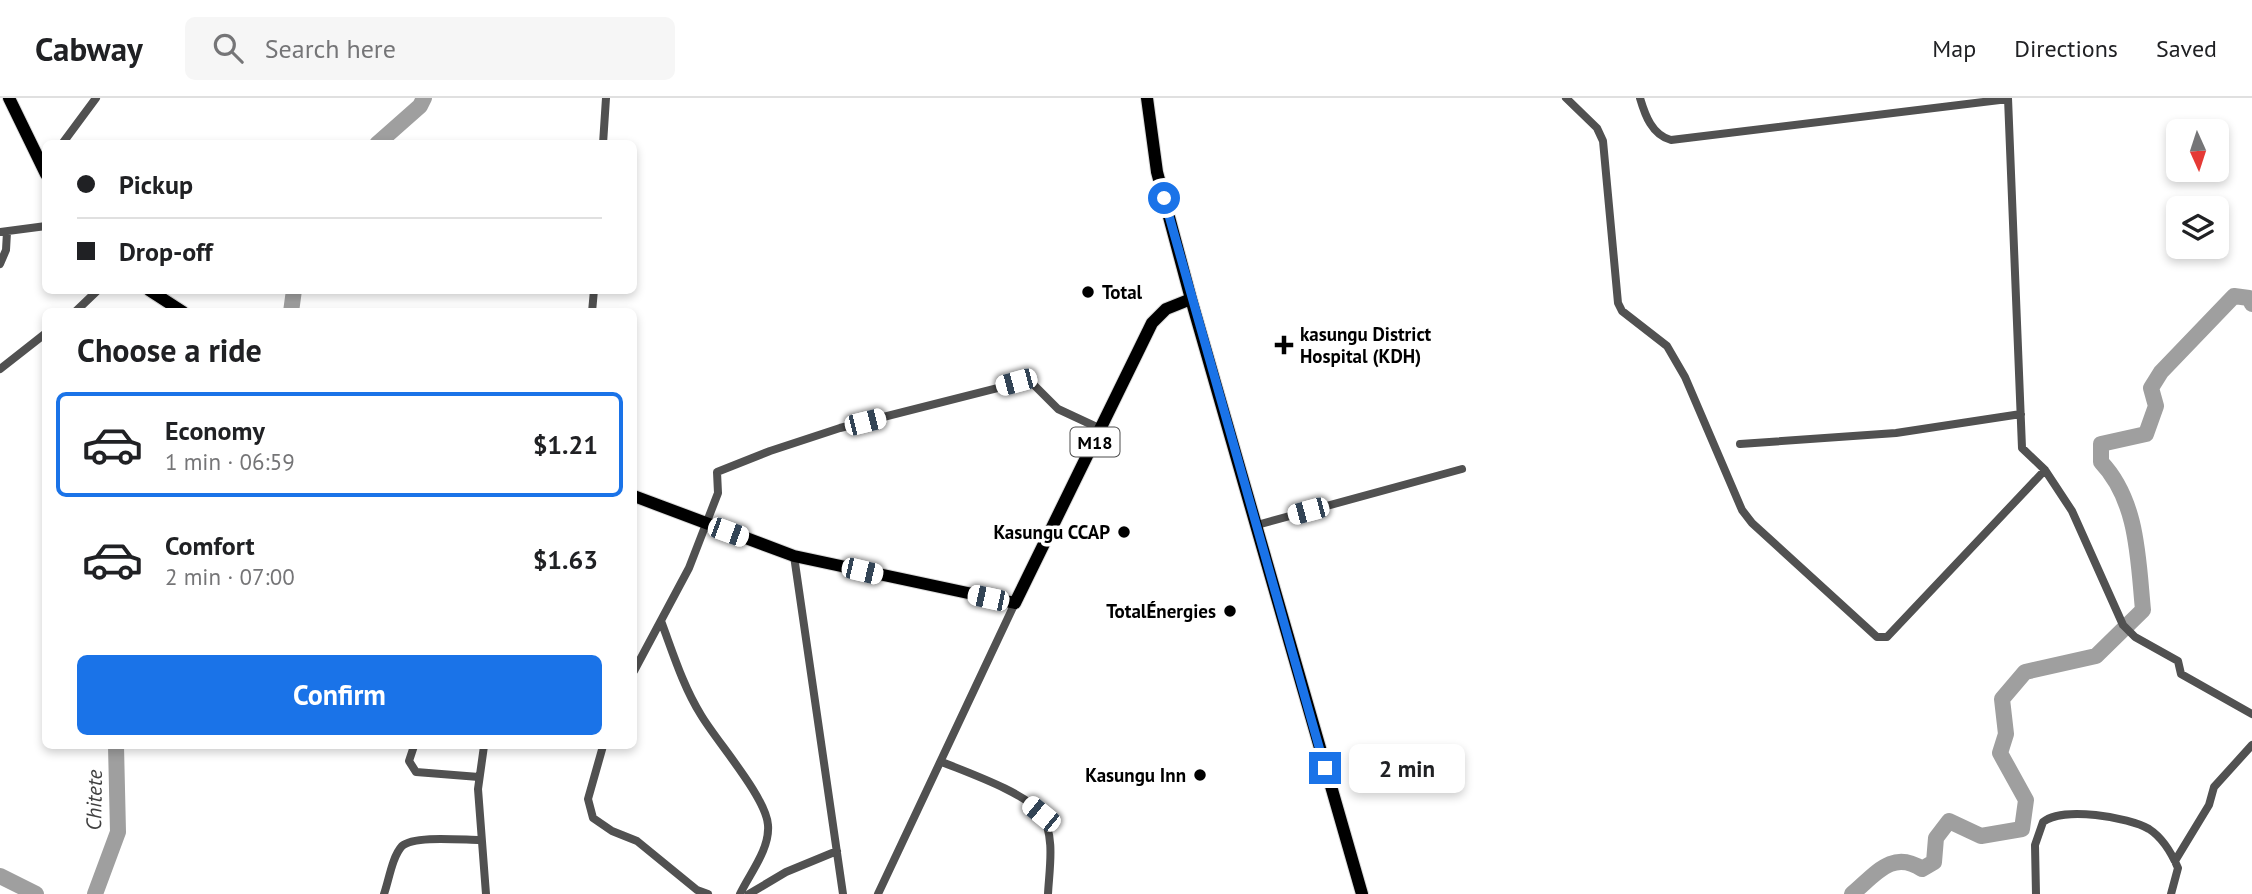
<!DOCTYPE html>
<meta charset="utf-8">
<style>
body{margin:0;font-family:"PT Sans",sans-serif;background:#f6f6f6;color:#202124;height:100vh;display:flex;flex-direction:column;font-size:26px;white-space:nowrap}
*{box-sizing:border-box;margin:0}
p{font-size:23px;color:#757577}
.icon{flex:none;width:38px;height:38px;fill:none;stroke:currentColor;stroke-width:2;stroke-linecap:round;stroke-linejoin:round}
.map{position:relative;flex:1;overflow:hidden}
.sheet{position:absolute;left:42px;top:210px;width:595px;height:441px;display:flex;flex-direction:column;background:#fff;border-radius:10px;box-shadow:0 4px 10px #0003}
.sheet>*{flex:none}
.hud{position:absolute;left:42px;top:42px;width:595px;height:154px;border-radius:10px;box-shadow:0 4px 10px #0003;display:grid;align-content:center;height:154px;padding:0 35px;background:#fff}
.needle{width:46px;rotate:177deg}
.tools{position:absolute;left:2166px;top:21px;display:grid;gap:14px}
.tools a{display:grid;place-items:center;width:63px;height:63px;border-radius:10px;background:#fff;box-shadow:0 4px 10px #0003;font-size:35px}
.end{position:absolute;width:32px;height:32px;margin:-16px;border:9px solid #1a73e8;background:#fff;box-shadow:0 0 0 4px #fff}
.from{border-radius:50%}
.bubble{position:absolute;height:49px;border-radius:10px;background:#fff;box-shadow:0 4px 10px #0003;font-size:23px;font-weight:700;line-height:49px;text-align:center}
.car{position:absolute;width:21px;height:42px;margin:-21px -10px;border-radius:9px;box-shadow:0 0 5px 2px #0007;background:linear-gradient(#fff 24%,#345 0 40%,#fff 0 76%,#345 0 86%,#fff 0)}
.hud b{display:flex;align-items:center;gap:24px;height:66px;font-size:26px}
.hud b+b{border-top:2px solid #e0e0e0}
.hud i{width:18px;height:18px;background:#202124}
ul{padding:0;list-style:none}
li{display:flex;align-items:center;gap:21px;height:105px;margin:0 14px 10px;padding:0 21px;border:4px solid transparent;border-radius:10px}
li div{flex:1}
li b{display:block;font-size:26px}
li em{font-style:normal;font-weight:700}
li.current{border-color:#1a73e8}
li>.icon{width:63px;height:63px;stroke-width:1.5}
h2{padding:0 35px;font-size:32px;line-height:84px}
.action{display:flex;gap:14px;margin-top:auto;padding:14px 35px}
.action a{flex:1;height:80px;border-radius:10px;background:#1a73e8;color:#fff;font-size:28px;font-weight:700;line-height:80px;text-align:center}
header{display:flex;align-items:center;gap:42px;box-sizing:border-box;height:98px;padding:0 35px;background:#fff;border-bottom:2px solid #e0e0e0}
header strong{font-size:33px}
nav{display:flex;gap:38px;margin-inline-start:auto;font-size:24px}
.search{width:490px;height:63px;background:#f6f6f6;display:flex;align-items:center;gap:18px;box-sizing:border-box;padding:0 24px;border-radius:10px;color:#757577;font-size:26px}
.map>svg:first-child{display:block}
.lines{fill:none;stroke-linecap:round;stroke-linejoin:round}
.river{stroke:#9f9f9f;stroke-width:16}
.primary-casing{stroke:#dbdbdb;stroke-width:14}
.street{stroke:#515151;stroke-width:8}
.primary{stroke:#000;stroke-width:12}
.route{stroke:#1a73e8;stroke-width:9}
.poi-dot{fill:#000;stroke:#fff;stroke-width:2.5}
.labels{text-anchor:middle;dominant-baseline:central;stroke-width:7;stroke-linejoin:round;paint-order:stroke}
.shield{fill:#fff;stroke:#4c4c4c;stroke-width:2}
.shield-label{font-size:18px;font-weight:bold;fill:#000}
.poi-label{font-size:19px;font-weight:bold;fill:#000;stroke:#fff;text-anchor:end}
.water-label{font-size:21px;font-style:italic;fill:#404040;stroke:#fff}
</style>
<header>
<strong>Cabway</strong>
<div class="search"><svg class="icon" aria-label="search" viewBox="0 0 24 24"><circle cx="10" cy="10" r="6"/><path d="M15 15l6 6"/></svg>Search here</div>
<nav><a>Map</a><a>Directions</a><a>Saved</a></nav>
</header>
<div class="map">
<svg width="2252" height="796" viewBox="0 0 2252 796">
<rect width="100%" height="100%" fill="#fff"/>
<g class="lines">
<!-- river -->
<path class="river" d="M377,46l43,-38 4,-8
M291,214l3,-22
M0,778l36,18
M95,796l23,-62 -2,-86
M1852,796c23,-19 40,-45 70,-25l12,-7 2,-24 13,-17 32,15 41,-7 4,-29 -26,-47 6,-19 -4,-35 23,-27 71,-16 47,-46c-5,-51 -5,-109 -42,-148v-18l45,-10 10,-28 -5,-18 10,-16 73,-76 15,2 3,6"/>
<!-- primary casing -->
<g class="primary-casing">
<path id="primary" d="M9,0l37,76
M1147,0l10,74 34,127 171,595
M149,192l34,22
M634,398l160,60 221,47 137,-280 14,-14 25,-10"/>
</g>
<!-- street -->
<path class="street" d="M1566,0l31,30 6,13 15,162 4,8 45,35 18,31 57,133 10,13 125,114h10l158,-167
M1640,0c5,17 12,37 31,42l337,-41
M2008,0l14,350 23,22 27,41 51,114 12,12 43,24 3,13 71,40
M62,46l34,-46
M603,46l3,-46
M0,134l46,-6
M0,166l6,-14 1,-18
M75,214l23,-22
M592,214l2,-22
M0,271l46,-36
M1740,346l156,-11 125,-19
M1257,427l205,-56
M794,458l49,338
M661,523c12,32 22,65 40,94 16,27 65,82 67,110 2,24 -18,48 -28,69
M634,573l55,-103 29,-75 -1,-21 53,-21 70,-23 189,-48 29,29 43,20
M414,648l-5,15 7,11 63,5
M484,648l-6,43 8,105
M603,648l-15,53 5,19 19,13 25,10 60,49 11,4
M942,664c24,10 85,31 99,52 15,21 8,57 7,80
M2175,763l34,-56 5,-18 38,-42
M384,796c5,-14 8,-37 18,-48 12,-11 61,-6 78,-6
M749,796l37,-22 51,-21
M878,796l137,-291
M2036,796l-1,-49 8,-23c19,-16 86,-5 106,7 14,9 23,25 29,39l-7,26"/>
<!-- primary -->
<use href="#primary" class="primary"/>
</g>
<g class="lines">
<!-- route -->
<path class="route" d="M1164,100l161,570"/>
</g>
<!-- markers -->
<g class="poi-dot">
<circle cx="1088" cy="194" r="7"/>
<path d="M1280.5 236.5h7v7h7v7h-7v7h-7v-7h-7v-7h7z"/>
<circle cx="1124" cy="434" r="7"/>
<circle cx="1230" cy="513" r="7"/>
<circle cx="1200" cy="677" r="7"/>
</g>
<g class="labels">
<!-- shield labels -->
<rect class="shield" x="1070.5" y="329.5" width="49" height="29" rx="5"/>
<g class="shield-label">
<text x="1095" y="344">M18</text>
</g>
<!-- poi labels -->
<g class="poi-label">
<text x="1102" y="194" text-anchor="start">Total</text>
<text x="1300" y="236" text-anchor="start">kasungu District<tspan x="1300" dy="22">Hospital (KDH)</tspan></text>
<text x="1110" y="434">Kasungu CCAP</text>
<text x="1216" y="513">TotalÉnergies</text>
<text x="1186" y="677">Kasungu Inn</text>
</g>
<!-- water labels -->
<g class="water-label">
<text transform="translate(94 702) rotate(-89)">Chitete</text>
</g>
</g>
</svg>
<div class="tools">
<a><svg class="needle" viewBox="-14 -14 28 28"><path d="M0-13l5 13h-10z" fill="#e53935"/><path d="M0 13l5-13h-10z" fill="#757577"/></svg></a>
<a><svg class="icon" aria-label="layers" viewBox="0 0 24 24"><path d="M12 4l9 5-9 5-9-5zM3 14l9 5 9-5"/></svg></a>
</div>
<i class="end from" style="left:1164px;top:100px"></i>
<i class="end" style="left:1325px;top:670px"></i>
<div class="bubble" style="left:1349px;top:646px;width:116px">2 min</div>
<i class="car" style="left:1016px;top:284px;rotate:255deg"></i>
<i class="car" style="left:865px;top:324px;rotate:76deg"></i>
<i class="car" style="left:1308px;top:413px;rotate:255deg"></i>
<i class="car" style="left:728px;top:434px;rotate:110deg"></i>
<i class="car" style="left:862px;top:473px;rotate:103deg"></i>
<i class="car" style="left:988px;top:500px;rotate:282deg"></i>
<i class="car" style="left:1041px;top:716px;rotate:309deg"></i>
<div class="hud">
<b><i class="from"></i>Pickup</b>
<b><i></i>Drop-off</b>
</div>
<section class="sheet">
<h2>Choose a ride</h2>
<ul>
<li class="current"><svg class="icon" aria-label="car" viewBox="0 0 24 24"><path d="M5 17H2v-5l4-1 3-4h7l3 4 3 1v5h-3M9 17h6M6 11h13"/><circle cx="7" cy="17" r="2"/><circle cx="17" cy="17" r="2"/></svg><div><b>Economy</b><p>1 min · 06:59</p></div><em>$1.21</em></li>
<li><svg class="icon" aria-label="car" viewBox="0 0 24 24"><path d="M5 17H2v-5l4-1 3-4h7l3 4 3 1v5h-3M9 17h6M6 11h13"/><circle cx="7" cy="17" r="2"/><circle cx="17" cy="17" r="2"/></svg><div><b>Comfort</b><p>2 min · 07:00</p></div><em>$1.63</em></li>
</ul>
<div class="action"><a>Confirm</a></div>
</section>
</div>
